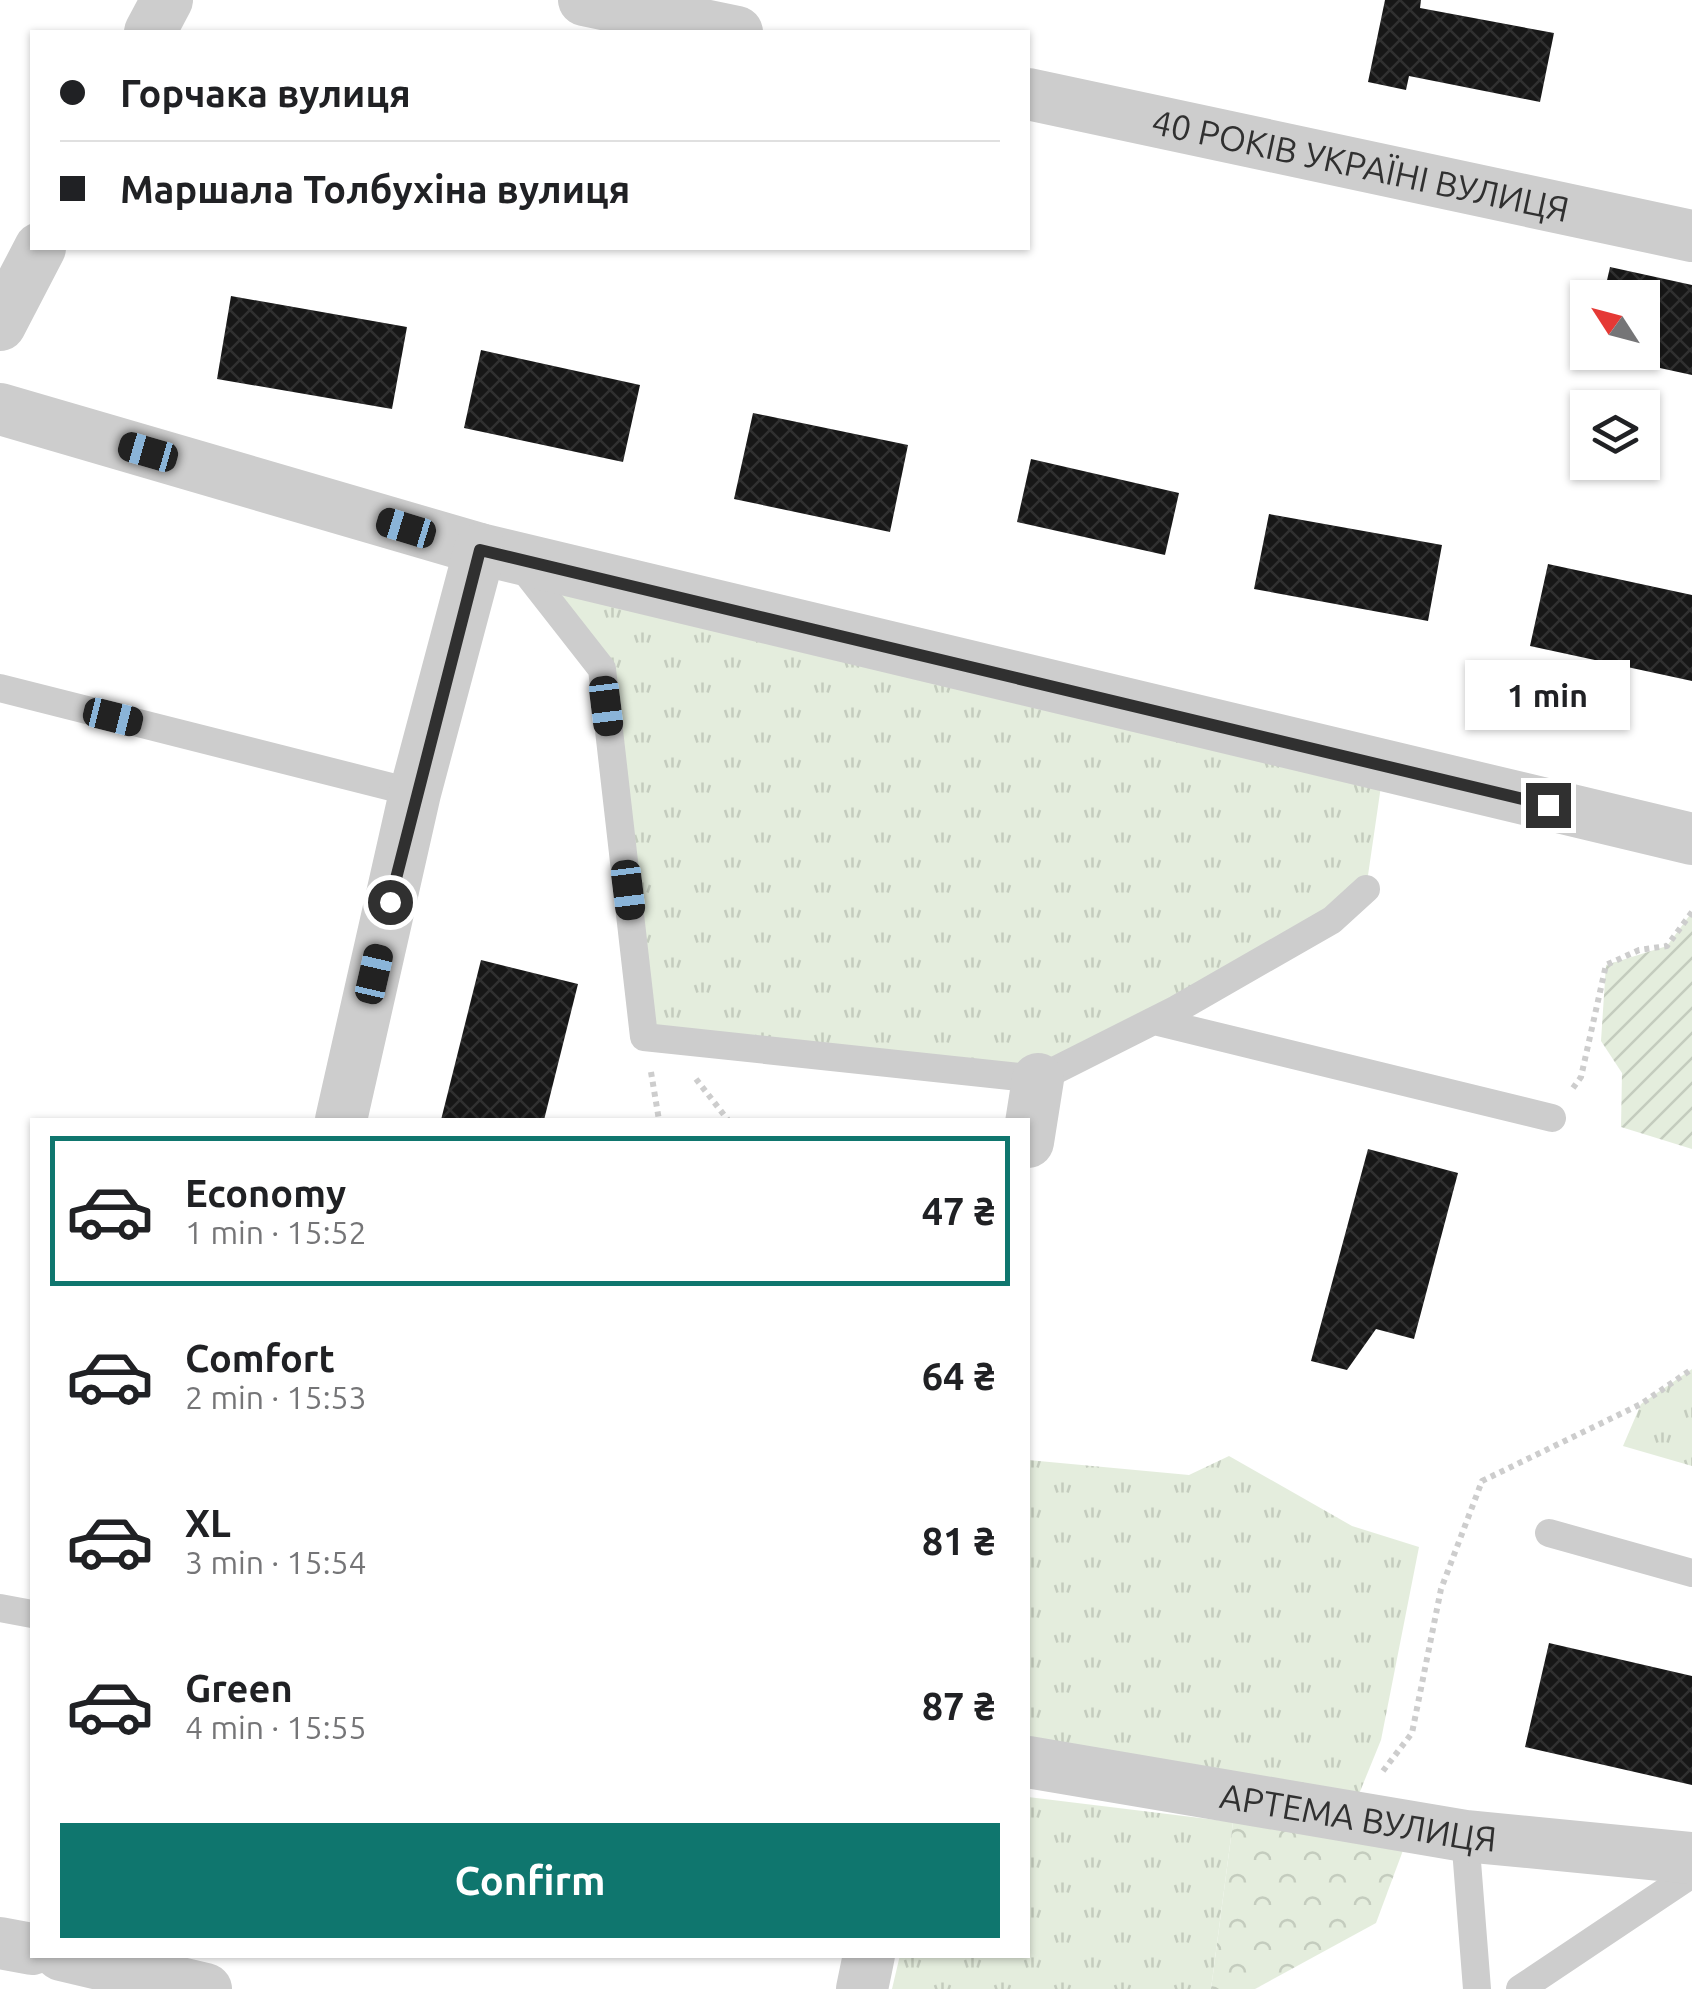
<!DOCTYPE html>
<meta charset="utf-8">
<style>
body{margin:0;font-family:Ubuntu,sans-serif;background:#f2f2f2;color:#202124;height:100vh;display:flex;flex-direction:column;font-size:38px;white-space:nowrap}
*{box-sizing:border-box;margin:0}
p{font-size:32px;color:#757577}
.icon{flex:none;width:55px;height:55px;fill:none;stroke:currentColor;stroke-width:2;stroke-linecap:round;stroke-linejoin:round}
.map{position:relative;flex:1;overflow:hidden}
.drawer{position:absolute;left:30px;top:1118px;width:1000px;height:840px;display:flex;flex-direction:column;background:#fff;border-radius:0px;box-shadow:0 2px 8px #0004}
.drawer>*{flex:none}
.banner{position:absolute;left:30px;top:30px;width:1000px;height:220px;border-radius:0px;box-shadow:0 2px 8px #0004;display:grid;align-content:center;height:220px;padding:0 30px;background:#fff}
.needle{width:65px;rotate:306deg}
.tools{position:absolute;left:1570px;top:280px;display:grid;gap:20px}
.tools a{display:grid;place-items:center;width:90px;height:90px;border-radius:0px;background:#fff;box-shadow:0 2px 8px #0004;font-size:50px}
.end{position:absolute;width:45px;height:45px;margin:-22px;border:12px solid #303030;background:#fff;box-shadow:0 0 0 5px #fff}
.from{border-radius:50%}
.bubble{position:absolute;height:70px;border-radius:0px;background:#fff;box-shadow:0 2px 8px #0004;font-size:32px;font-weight:700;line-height:70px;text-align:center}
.car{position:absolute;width:30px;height:60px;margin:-30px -15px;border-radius:12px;box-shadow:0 0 8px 2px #0007;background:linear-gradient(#222 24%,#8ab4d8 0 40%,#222 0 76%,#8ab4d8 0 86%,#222 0)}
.banner b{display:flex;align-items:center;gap:35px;height:95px;font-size:38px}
.banner b+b{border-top:2px solid #e0e0e0}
.banner i{width:25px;height:25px;background:#202124}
ul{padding:18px 0 0;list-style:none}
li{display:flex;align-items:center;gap:30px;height:150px;margin:0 20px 15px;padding:0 10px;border:5px solid transparent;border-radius:0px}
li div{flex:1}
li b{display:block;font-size:38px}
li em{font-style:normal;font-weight:700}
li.selected{border-color:#0f766e}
li>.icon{width:90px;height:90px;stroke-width:1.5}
.primary-button{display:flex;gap:20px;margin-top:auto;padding:20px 30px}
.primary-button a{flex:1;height:115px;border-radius:0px;background:#0f766e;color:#fff;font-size:40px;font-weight:700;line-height:115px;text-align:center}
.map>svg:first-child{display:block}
.grass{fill:url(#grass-tufts)}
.forest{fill:url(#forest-crowns)}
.garden{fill:url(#garden-furrows)}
.building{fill:url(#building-cross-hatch)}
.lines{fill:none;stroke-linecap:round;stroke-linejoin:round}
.path{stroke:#cdcdcd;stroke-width:6;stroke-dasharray:5 5;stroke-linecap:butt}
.service{stroke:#cdcdcd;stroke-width:28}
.minor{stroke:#cdcdcd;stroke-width:52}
.route{stroke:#303030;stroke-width:12}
.labels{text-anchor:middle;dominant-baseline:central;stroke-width:10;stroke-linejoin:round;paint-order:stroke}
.street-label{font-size:35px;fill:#303030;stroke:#fff}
</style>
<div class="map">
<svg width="1692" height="1989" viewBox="0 0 1692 1989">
<defs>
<pattern id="grass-tufts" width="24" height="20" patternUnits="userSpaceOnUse" patternTransform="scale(2.5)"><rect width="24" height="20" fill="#e4eddd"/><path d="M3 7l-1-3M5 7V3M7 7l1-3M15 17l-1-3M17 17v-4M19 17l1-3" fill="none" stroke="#c4ccbe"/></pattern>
<pattern id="forest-crowns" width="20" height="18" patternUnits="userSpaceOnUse" patternTransform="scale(2.5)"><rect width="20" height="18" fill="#e4eddd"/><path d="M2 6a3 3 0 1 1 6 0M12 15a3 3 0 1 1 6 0" fill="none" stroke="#c4ccbe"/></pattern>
<pattern id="garden-furrows" width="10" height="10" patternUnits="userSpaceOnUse" patternTransform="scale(2.5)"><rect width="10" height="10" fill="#e4eddd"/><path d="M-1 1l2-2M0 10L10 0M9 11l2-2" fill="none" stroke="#c4ccbe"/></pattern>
<pattern id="building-cross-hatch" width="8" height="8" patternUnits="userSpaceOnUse" patternTransform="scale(2.5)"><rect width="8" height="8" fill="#171717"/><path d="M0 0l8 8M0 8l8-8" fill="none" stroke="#303030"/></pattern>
</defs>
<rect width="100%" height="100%" fill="#fff"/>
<!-- grass -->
<path class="grass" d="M515,558l866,228 -15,103 -328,190 -394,-42 -42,-368z
M1692,1369v97l-69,-20 18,-42z
M1229,1456l123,70 67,21 -38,193 -31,76 -322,-54v-302l161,15z
M1028,1797l205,25 -22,167h-319l8,-34h128z"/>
<!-- forest -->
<path class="forest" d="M1233,1822l172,23 -29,78 -121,66h-44z"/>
<!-- garden -->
<path class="garden" d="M1692,912v237l-71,-22 1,-54 -21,-32 5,-76 61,-19z"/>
<!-- building -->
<path class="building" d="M1385,0h36l-1,8 134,25 -14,69 -131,-26 -3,14 -38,-8z
M1610,267l82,18v90l-101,-22 51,-1v-54h-39z
M231,296l176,31 -15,82 -175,-30z
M481,350l159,35 -17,77 -159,-34z
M753,413l155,32 -18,87 -156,-33z
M1031,459l148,34 -14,62 -148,-33z
M1269,514l173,31 -14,76 -174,-32z
M1548,564l144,31v86l-162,-35z
M481,960l97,24 -34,136h-103z
M1368,1149l90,24 -44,166 -38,-10 -29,41 -36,-9z
M1549,1643l143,33v109l-167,-38z"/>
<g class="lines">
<!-- path -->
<path class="path" d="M651,1072l8,48
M696,1079l32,41
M1573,1088l8,-11 25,-112 33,-15 28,-4 25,-34
M1383,1771l29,-38 29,-144 41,-108 159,-77 51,-35"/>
<!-- service -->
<path class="service" d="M519,563l83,106 42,368 394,42 139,-70 155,-89 34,-31
M0,688l415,105
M1154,1021l398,97
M1549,1533l143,40
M0,1608l32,6
M1465,1836l12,153
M1520,1989l172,-115"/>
<!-- minor -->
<g class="minor">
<path d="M584,0l153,32"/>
<path d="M150,32l17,-32"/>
<path id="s1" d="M1028,94l664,142"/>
<path d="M0,325l40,-77"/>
<path d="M0,409l480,140 1212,290"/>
<path d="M341,1120l74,-327 65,-244"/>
<path d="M1028,1142l10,-63"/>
<path id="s2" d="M1028,1762l437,74 227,22"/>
<path d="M0,1943l32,6"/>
<path d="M61,1955l145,34"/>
<path d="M862,1989l7,-34"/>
</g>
</g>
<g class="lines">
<!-- route -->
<path class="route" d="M390,902l90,-352 1068,255"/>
</g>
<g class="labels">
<!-- street labels -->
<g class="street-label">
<text stroke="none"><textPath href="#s1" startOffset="340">40 РОКІВ УКРАЇНІ ВУЛИЦЯ</textPath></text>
<text stroke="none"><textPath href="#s2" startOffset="335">АРТЕМА ВУЛИЦЯ</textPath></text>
</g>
</g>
</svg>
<div class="tools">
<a><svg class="needle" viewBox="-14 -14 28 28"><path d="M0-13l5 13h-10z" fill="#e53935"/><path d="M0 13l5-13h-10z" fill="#757577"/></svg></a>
<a><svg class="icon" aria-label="layers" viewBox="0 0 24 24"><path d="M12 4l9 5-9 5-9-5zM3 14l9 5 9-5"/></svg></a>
</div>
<i class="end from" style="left:390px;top:902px"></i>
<i class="end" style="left:1548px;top:805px"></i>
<div class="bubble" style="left:1465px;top:660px;width:165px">1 min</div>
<i class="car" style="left:148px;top:452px;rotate:286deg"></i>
<i class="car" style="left:406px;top:528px;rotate:287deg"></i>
<i class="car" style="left:606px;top:706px;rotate:173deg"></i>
<i class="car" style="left:113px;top:717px;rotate:104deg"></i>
<i class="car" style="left:628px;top:890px;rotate:173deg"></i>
<i class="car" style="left:374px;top:974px;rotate:13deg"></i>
<div class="banner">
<b><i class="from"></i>Горчака вулиця</b>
<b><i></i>Маршала Толбухіна вулиця</b>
</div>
<section class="drawer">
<ul>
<li class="selected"><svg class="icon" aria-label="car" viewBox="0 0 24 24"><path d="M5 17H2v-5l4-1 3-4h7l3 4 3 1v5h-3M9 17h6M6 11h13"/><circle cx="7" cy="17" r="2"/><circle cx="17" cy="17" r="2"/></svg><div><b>Economy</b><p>1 min · 15:52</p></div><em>47 ₴</em></li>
<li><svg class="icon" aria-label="car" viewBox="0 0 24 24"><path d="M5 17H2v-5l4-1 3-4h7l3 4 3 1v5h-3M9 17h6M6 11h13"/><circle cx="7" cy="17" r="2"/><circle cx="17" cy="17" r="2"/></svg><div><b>Comfort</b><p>2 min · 15:53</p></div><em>64 ₴</em></li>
<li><svg class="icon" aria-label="car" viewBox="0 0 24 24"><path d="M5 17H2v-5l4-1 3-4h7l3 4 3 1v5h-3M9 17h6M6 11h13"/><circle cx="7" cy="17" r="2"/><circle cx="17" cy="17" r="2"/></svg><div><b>XL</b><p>3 min · 15:54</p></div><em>81 ₴</em></li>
<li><svg class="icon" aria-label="car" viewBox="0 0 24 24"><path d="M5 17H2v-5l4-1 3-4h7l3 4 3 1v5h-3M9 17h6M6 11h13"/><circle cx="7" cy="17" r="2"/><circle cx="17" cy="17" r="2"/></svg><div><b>Green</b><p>4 min · 15:55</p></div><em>87 ₴</em></li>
</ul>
<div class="primary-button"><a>Confirm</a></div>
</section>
</div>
